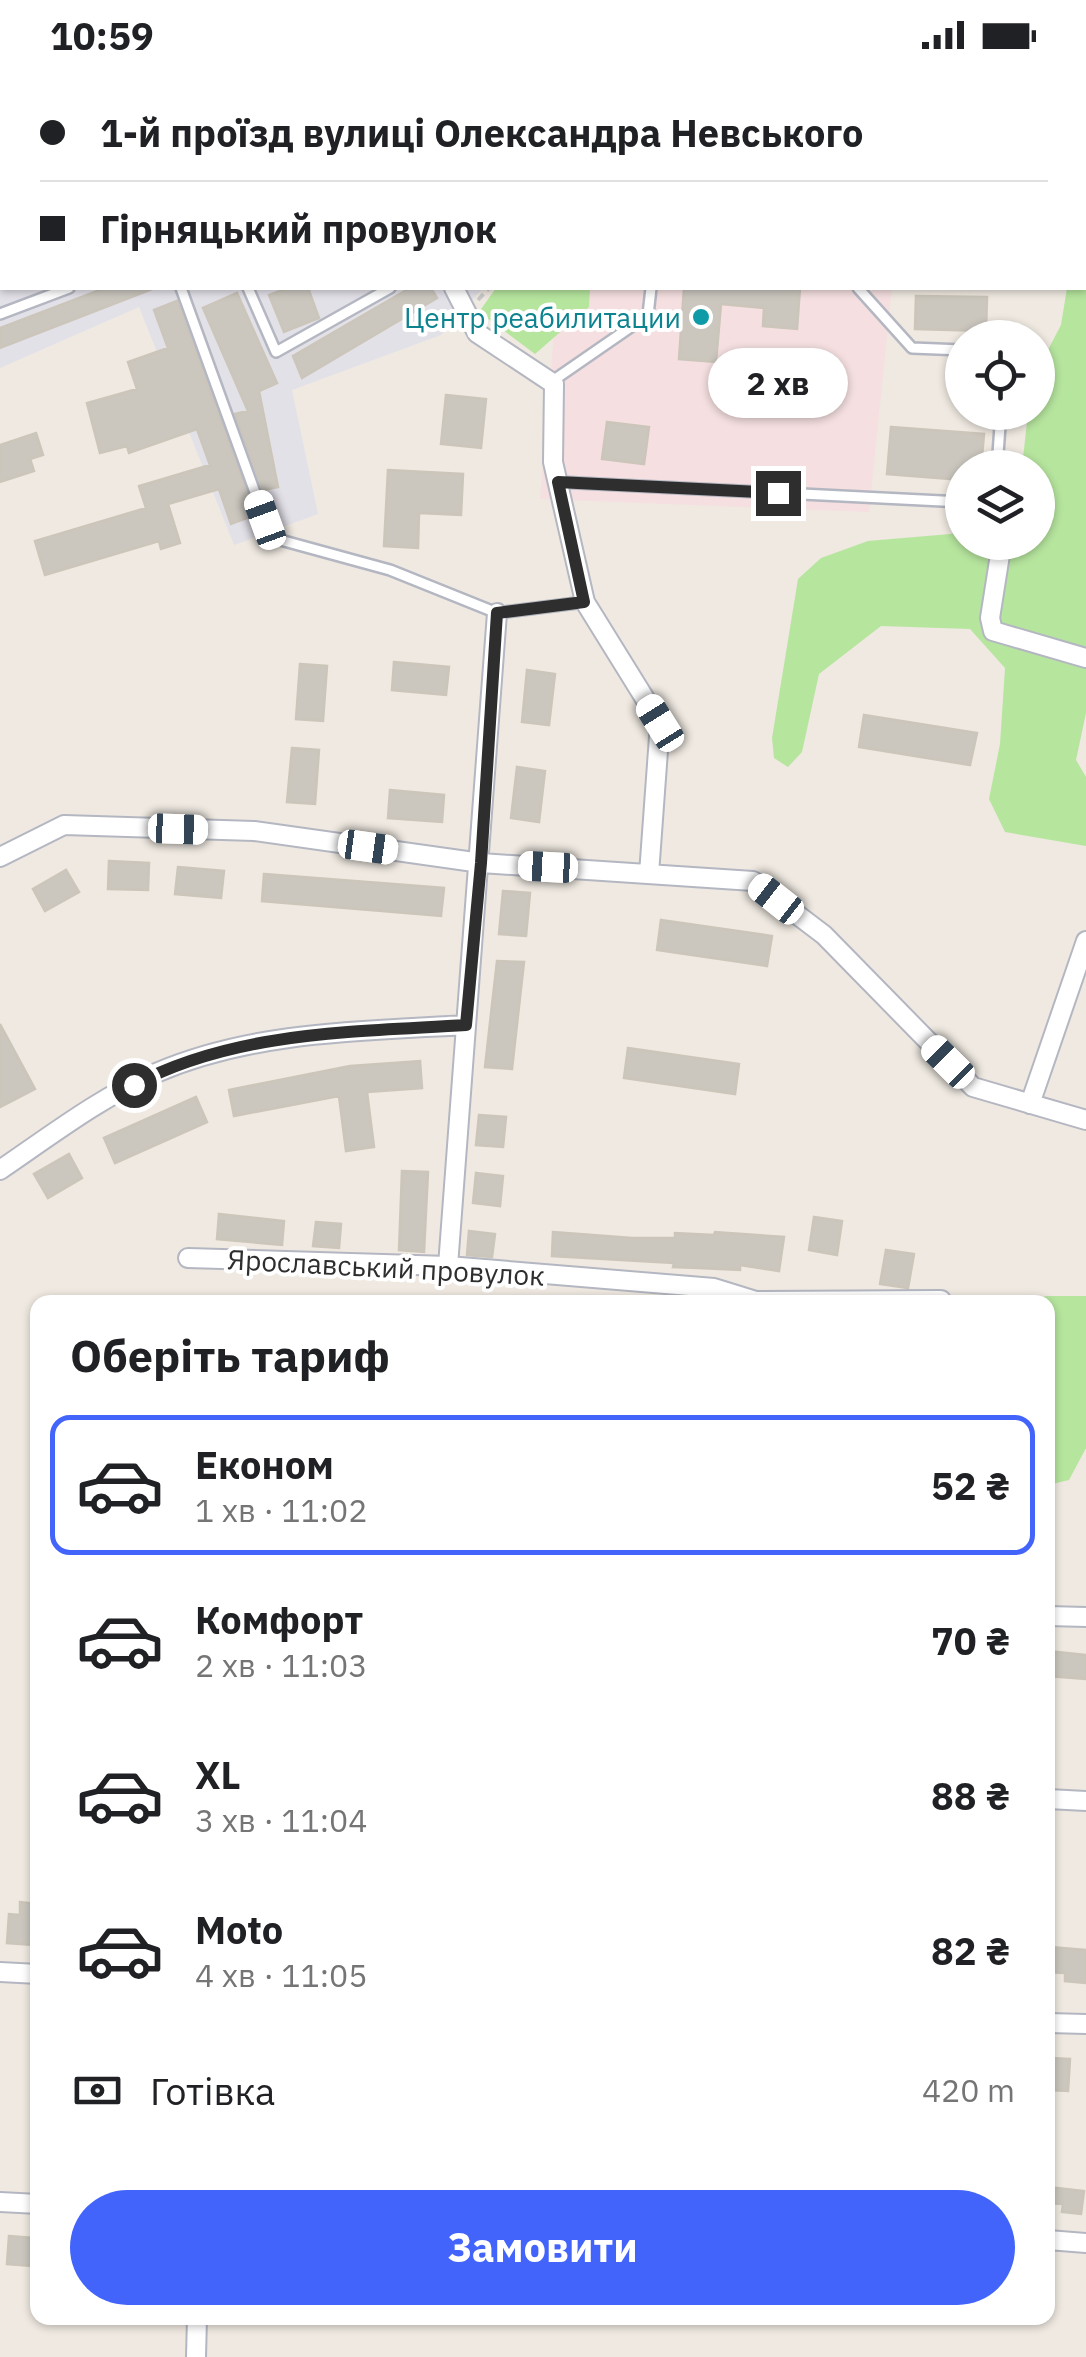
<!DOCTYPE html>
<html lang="uk">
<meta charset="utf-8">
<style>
body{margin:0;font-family:"IBM Plex Sans",sans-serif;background:#f2f2f2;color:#202124;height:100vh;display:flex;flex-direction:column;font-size:38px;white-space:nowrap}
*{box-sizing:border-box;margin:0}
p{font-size:32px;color:#757577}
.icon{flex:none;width:55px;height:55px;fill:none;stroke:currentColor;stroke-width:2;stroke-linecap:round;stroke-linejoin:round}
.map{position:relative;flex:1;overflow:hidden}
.sheet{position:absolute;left:30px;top:1225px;width:1025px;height:1030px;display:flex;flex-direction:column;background:#fff;border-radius:20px;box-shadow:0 2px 8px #0004}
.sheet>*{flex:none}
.hud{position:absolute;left:0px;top:0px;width:1088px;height:220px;box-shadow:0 2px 8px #0004;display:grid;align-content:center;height:220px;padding:0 40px;background:#fff}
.fabs{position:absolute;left:945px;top:250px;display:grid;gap:20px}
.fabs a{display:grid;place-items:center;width:110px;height:110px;border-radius:50%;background:#fff;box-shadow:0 2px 8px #0004;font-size:50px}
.end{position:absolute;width:45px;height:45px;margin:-22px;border:12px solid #2e2e2e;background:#fff;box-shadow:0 0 0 5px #fff}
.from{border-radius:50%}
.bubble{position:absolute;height:70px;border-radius:35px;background:#fff;box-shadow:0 2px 8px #0004;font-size:32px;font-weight:700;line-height:70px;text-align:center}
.car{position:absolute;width:30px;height:60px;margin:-30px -15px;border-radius:12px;box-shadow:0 0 8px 2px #0007;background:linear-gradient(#fff 24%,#345 0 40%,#fff 0 76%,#345 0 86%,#fff 0)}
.hud b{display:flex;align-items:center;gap:35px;height:95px;font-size:38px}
.hud b+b{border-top:2px solid #e0e0e0}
.hud i{width:25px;height:25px;background:#202124}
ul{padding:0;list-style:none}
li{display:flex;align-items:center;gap:30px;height:140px;margin:0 20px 15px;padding:0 20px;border:5px solid transparent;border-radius:20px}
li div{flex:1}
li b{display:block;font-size:38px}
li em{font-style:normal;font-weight:700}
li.current{border-color:#4264fb}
li>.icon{width:90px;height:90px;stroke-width:1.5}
h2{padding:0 40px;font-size:45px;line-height:120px}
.pay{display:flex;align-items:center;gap:25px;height:110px;padding:0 40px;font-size:38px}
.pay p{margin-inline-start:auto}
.primary-button{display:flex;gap:20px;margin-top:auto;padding:20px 40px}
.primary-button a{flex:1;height:115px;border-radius:60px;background:#4264fb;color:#fff;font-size:40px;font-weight:700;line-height:115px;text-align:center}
.status{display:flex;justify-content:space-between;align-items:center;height:70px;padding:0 50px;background:#fff;direction:ltr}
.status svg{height:28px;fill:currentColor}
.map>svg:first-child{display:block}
.industrial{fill:#e3e1e8}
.medical{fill:#f5dfe0}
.green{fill:#b6e59e}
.building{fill:#cbc7bf;stroke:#cbc5ba;stroke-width:2.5}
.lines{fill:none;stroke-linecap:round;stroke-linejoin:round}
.service-casing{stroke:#b4b7c1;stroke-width:14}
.minor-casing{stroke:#b4b7c1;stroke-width:22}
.path{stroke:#c9c9c9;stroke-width:4;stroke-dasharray:8 5;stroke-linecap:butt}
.service{stroke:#fff;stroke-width:9}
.minor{stroke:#fff;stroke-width:18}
.rail-casing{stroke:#a3a6b8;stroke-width:9}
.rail{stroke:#fff;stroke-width:5;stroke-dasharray:15;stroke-linecap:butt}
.route{stroke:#2e2e2e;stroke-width:12}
.culture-dot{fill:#0f9aa8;stroke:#fff;stroke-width:4}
.labels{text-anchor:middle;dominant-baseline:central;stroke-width:8;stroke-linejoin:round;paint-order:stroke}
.culture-label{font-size:28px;fill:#0d838f;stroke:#fff;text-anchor:end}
.street-label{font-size:28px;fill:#2e2e2e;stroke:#fff}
</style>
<div class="status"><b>10:59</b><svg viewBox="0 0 49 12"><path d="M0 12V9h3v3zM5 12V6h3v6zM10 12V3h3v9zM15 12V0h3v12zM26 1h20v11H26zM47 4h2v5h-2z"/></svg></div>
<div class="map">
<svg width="1086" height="2287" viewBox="0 0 1086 2287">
<rect width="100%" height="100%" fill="#efe9e1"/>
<!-- industrial -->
<path class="industrial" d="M0,170l2,48h481l-42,47 -149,55 26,124 -84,31 -95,-238 -139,61z"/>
<!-- medical -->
<path class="medical" d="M558,218h334l-23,224 -329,-13z"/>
<!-- green -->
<path class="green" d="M1086,124v519l-10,47 10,17v69l-81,-14 -16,-33 11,-55 5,-76 -35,-39 -89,-3 -62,48 -17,78 -14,15 -14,-9 -2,-20 26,-159 23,-21 47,-17 94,-8v9h76v-74l-16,-1 6,-54 10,-1v-43l23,-44 6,-37h18z
M496,218h94l-1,19 -54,47 -56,-42z
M1047,1226h39v152l-17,32 -21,5v-183h-29z"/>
<!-- building -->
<path class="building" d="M105,218l47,1 -152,59v-20z
M288,218h20l11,30 -35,14 -15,-37z
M410,218h21l6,10 -135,80 -9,-22z
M684,218h116l-3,41 -34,-3 1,-18 -43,-4 -5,58 -37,-3z
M237,223l40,90 -18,8 19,96 -15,3 -28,-76 13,-3 -45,-103z
M916,226l71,1 -1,34 -71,-2z
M177,231l78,214 -24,9 -12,-35 -51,15 12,39 -19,6 -2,-8 -114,34 -10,-34 111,-33 -7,-22 71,-21 -13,-36 -68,24 -2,-7 -27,7 -13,-50 50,-14 -9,-27 40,-14 -14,-38z
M446,325l40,4 -5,49 -40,-4z
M607,352l42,5 -5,37 -42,-5z
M891,357l93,7 -3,34h-19v12l-75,-6z
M36,363l7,22 -13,4 4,12 -34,11v-37z
M388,400l75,4 -2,41 -42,-2 -1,35 -34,-2z
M394,592l55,5 -3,28 -54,-5z
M300,594l27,2 -4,55 -27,-2z
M527,600l28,4 -6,51 -27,-3z
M864,645l113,18 -7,32 -111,-18z
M292,678l27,2 -4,54 -28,-2z
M517,697l28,4 -6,51 -28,-4z
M390,720l54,5 -2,27 -54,-4z
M109,791l40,2 -1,27 -40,-1z
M178,797l46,4 -3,27 -46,-4z
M66,800l13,22 -34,19 -12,-22z
M264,804l180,14 -3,28 -179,-15z
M503,821l27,2 -4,43 -27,-2z
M661,850l111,16 -5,30 -110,-16z
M497,891l27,1 -12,107 -27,-2z
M0,954l35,65 -35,18z
M628,978l111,16 -4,30 -111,-16z
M420,991l2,27 -55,4 7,55 -28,4 -7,-55 -105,20 -5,-26 121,-24z
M196,1027l11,25 -92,41 -11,-25z
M479,1045l27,2 -3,30 -27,-2z
M69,1084l13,24 -34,20 -14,-24z
M402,1101l26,1 -4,80 -25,-2z
M476,1103l27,3 -3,30 -27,-3z
M219,1144l65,7 -2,24 -65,-6z
M814,1147l28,4 -5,34 -28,-5z
M316,1152l25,2 -2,24 -26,-2z
M469,1161l26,3 -3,23 -25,-2z
M553,1162l79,6h43v-5l39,2 1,-3 69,5 -5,34 -39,-6v5l-42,-2 -25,-1 1,-4 -122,-7z
M886,1180l28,4 -6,34 -28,-4z
M1048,1581l38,4v24l-38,-3z
M20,1832l17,2 -4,41 -26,-2 2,-29 11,1z
M1050,1877l36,3v33l-21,-2v-8l-17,-1z
M1048,1988l22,1 -2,32 -20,-1z
M1048,2117l36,4 -3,23 -19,-2 1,-8 -15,-1z
M9,2166l24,2 -1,28 -25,-2z"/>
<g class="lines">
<!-- service casing -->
<g class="service-casing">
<path id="service" d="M0,210h2
M181,218l84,232 -3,15 128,35 107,43 88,-11
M248,218l28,64 114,-64
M858,218l54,60 50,2
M0,244l69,-26
M551,312l97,-67 3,-27
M997,398l4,-56
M558,412l404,20"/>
</g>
<!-- minor casing -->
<g class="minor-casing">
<path id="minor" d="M539,2v-2
M1085,72h1
M454,218l23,45 77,51 -1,78 32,140 75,121 -11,151
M1002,472l-12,76 3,13 93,27
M0,787l64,-32 190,6 227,32 272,18 71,54 149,152 113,33
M1030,1034l56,-163
M0,1100c50,-34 101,-73 156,-97 97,-42 207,-42 310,-48
M188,1188l260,8 266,22 42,13 185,-1
M448,1196l49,-653
M1048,1546l38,1
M1048,1729l38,2
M0,1902l38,2
M1048,1953l38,1
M0,2132l38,2
M1048,2170l38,3
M196,2287l1,-39"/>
</g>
<!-- path -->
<path class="path" d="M199,0l3,2
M478,230l11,-12"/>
<!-- service -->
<use href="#service" class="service"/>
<!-- minor -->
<use href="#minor" class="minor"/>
<!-- rail casing -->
<g class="rail-casing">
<path id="rail" d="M1085,107h1
M0,157h2"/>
</g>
<!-- rail -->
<use href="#rail" class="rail"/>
</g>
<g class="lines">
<!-- route -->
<path class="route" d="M134,1015c101,-54 220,-53 332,-60l15,-162 16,-250 87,-11 -26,-120 220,11"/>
</g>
<!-- markers -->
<circle class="culture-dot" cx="701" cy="247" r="10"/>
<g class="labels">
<!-- culture labels -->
<g class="culture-label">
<text x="681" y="247">Центр реабилитации</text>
</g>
<!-- street labels -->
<g class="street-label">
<text transform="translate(386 1197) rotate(3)">Ярославський провулок</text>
</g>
</g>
</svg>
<div class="fabs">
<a><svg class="icon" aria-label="locate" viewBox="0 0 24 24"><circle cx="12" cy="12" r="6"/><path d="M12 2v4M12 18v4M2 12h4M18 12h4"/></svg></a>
<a><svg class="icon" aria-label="layers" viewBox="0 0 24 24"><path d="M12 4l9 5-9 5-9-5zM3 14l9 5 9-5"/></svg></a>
</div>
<i class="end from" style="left:134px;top:1015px"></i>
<i class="end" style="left:778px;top:423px"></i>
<div class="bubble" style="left:708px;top:278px;width:140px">2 хв</div>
<i class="car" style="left:265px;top:450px;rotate:340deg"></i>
<i class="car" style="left:660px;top:653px;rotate:328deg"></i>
<i class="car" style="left:178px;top:759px;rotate:92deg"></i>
<i class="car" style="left:368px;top:777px;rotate:98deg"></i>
<i class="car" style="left:548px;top:797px;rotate:273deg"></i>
<i class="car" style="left:776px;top:829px;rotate:308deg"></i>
<i class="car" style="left:948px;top:992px;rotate:315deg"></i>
<div class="hud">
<b><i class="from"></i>1-й проїзд вулиці Олександра Невського</b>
<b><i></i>Гірняцький провулок</b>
</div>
<section class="sheet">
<h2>Оберіть тариф</h2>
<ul>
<li class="current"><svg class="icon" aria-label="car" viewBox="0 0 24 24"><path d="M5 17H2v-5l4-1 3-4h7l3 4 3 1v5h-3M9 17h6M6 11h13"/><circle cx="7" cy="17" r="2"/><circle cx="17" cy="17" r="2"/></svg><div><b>Економ</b><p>1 хв · 11:02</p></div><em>52 ₴</em></li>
<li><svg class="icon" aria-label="car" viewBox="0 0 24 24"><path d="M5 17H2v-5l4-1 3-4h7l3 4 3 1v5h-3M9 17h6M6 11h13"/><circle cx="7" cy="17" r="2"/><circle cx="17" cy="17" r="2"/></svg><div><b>Комфорт</b><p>2 хв · 11:03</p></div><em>70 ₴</em></li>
<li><svg class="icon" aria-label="car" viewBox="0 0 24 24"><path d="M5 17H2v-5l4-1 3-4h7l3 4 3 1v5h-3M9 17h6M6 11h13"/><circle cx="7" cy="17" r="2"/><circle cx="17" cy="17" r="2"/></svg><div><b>XL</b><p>3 хв · 11:04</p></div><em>88 ₴</em></li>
<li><svg class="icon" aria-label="car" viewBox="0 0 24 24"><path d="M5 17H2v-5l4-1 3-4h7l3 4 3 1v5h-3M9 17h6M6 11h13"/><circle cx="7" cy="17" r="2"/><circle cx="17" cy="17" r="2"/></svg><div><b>Moto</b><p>4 хв · 11:05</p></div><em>82 ₴</em></li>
</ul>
<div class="pay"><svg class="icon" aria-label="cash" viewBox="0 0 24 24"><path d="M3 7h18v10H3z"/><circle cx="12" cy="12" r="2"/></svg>Готівка<p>420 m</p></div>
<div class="primary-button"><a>Замовити</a></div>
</section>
</div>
